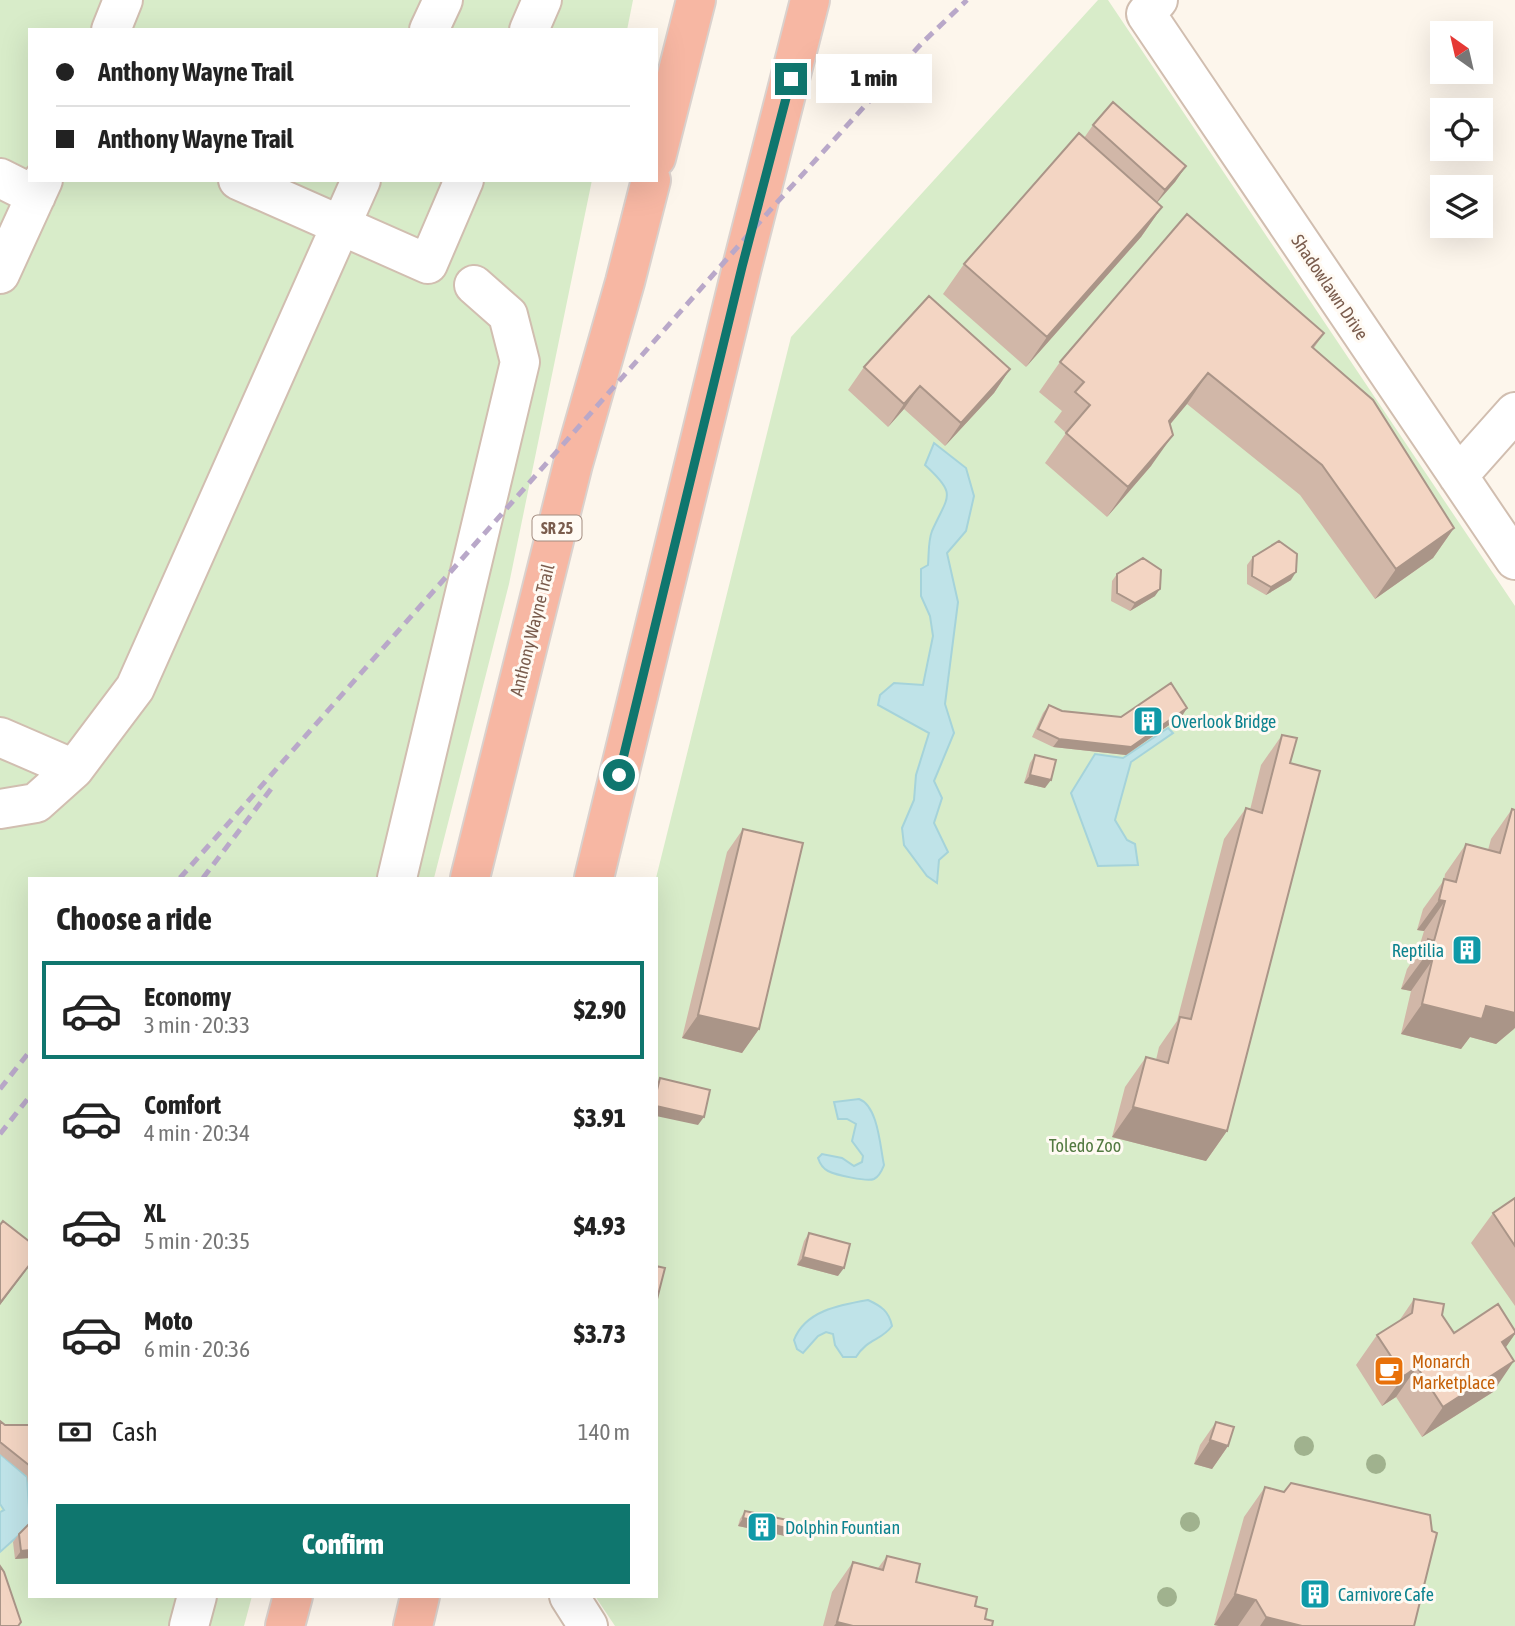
<!DOCTYPE html>
<meta charset="utf-8">
<style>
body{margin:0;font-family:"Asap Condensed",sans-serif;background:#f6f6f6;color:#222;height:100vh;display:flex;flex-direction:column;font-size:26px;white-space:nowrap}
*{box-sizing:border-box;margin:0}
p{font-size:23px;color:#767676}
.icon{flex:none;width:38px;height:38px;fill:none;stroke:currentColor;stroke-width:2;stroke-linecap:round;stroke-linejoin:round}
.map{position:relative;flex:1;overflow:hidden}
.details{position:absolute;left:28px;top:877px;width:630px;height:721px;display:flex;flex-direction:column;background:#fff;border-radius:0px;box-shadow:0 7px 28px #0002}
.details>*{flex:none}
.top-card{position:absolute;left:28px;top:28px;width:630px;height:154px;border-radius:0px;box-shadow:0 7px 28px #0002;display:grid;align-content:center;height:154px;padding:0 28px;background:#fff}
.needle{width:46px;rotate:326deg}
.buttons{position:absolute;left:1430px;top:21px;display:grid;gap:14px}
.buttons a{display:grid;place-items:center;width:63px;height:63px;border-radius:0px;background:#fff;box-shadow:0 7px 28px #0002;font-size:35px}
.end{position:absolute;width:32px;height:32px;margin:-16px;border:9px solid #0f766e;background:#fff;box-shadow:0 0 0 4px #fff}
.from{border-radius:50%}
.bubble{position:absolute;height:49px;border-radius:0px;background:#fff;box-shadow:0 7px 28px #0002;font-size:23px;font-weight:800;line-height:49px;text-align:center}
.top-card b{display:flex;align-items:center;gap:24px;height:66px;font-size:26px}
.top-card b+b{border-top:2px solid #e0e0e0}
.top-card i{width:18px;height:18px;background:#222}
ul{padding:0;list-style:none}
li{display:flex;align-items:center;gap:21px;height:98px;margin:0 14px 10px;padding:0 14px;border:4px solid transparent;border-radius:0px}
li div{flex:1}
li b{display:block;font-size:26px}
li em{font-style:normal;font-weight:800}
li.current{border-color:#0f766e}
li>.icon{width:63px;height:63px;stroke-width:1.5}
h2{padding:0 28px;font-size:32px;line-height:84px}
.pay{display:flex;align-items:center;gap:18px;height:77px;padding:0 28px;font-size:26px}
.pay p{margin-inline-start:auto}
.cta{display:flex;gap:14px;margin-top:auto;padding:14px 28px}
.cta a{flex:1;height:80px;border-radius:0px;background:#0f766e;color:#fff;font-size:28px;font-weight:800;line-height:80px;text-align:center}
.map>svg:first-child{display:block}
.green{fill:#d8ecc9}
.water{fill:#bfe3e8;stroke:#a5d3da;stroke-width:2}
.lines{fill:none;stroke-linecap:round;stroke-linejoin:round}
.minor-casing{stroke:#d1beb0;stroke-width:42}
.highway-casing{stroke:#dad1cd;stroke-width:42}
.minor{stroke:#fff;stroke-width:38}
.highway{stroke:#f7b7a3;stroke-width:38}
.rail{stroke:#b9a8c9;stroke-width:5;stroke-dasharray:10 7;stroke-linecap:butt}
.tree{fill:#a0b28e}
.wall{fill:#d1b7a8}
.shaded-wall{fill:#aa9588}
.building{fill:#f3d5c3;stroke:#aa9588;stroke-width:2}
.route{stroke:#0f766e;stroke-width:9}
.labels{text-anchor:middle;dominant-baseline:central;stroke-width:6;stroke-linejoin:round;paint-order:stroke}
.shield{fill:#fffaf3;stroke:#a28b7f;stroke-width:2}
.shield-label{font-size:16px;font-weight:bold;fill:#7a5c4d}
.street-label{font-size:18px;fill:#7a5c4d;stroke:#fffaf3}
.culture-label{font-size:18px;fill:#0d838f;stroke:#fffaf3;text-anchor:start}
.park-label{font-size:18px;fill:#537a41;stroke:#fffaf3}
.food-label{font-size:18px;fill:#c56008;stroke:#fffaf3;text-anchor:start}
</style>
<div class="map">
<svg width="1515" height="1626" viewBox="0 0 1515 1626">
<rect width="100%" height="100%" fill="#fdf6ec"/>
<!-- green -->
<path class="green" d="M0,0h633l-6,30h-597v150h562l-83,404 -75,294h-404v718h222l-8,30h-244z
M1098,0h10l407,606v1020h-900l-20,-30h61v-718l135,-541z"/>
<!-- water -->
<path class="water" d="M934,443l32,25 8,28 -8,35 -19,22 11,49 -13,102 9,29 -20,48 8,17 -8,25 14,29 -9,8 -2,23 -10,-7 -23,-31 -2,-17 12,-28 2,-25 13,-42 -51,-28 2,-10 14,-12 29,2 10,-49 -3,-20 -9,-20v-27l7,-4c1,-11 0,-24 4,-34 16,-36 26,-36 -7,-66z
M1168,728l5,5 -42,29 -16,58 12,20 8,4 3,21 -40,1 -27,-73 24,-39 28,4z
M859,1099c19,7 21,47 25,66 -2,5 -4,11 -10,14 -7,3 -38,-4 -46,-8 -6,-3 -8,-7 -10,-13l4,-4 20,4 12,8 8,-4 1,-6 -11,-15 4,-17 -9,-5h-9l-4,-17z
M868,1300c13,6 21,11 24,26 -11,15 -24,12 -36,31h-13l-8,-12 -2,-11 -7,-2 -8,4 -15,17 -6,-4 -3,-9c11,-29 45,-35 74,-40z
M0,1454l27,23 3,48 -30,27v-40l4,-2 -4,-6z"/>
<g class="lines">
<!-- minor casing -->
<g class="minor-casing">
<path id="minor" d="M1158,0l-12,14 369,546
M111,30l12,-30
M429,30l14,-30
M529,30l13,-30
M0,178l36,18
M238,180l190,84 36,-84
M0,274l43,-94
M1458,476l57,-64
M0,737l74,32 61,-81 226,-508
M0,809l36,-6 38,-34
M397,878l123,-516 -12,-47 -34,-30
M569,1596l19,30
M189,1626l8,-30"/>
</g>
<!-- highway casing -->
<g class="highway-casing">
<path id="highway" d="M656,158l40,-158
M470,878l103,-414 52,-182 26,-102
M594,878l148,-611 68,-267
M285,1626l8,-30
M413,1626l7,-30"/>
</g>
<!-- minor -->
<use href="#minor" class="minor"/>
<!-- highway -->
<use href="#highway" class="highway"/>
<!-- rail -->
<path class="rail" d="M180,878l592,-670 150,-165 45,-43
M203,878l71,-93
M0,1089l30,-38
M0,1134l30,-38"/>
</g>
<!-- trees -->
<g class="tree">
<circle cx="1304" cy="1446" r="10"/>
<circle cx="1376" cy="1464" r="10"/>
<circle cx="1190" cy="1522" r="10"/>
<circle cx="1167" cy="1597" r="10"/>
</g>
<!-- wall -->
<path class="wall" d="M1093,125l93,41 -11,16 -18,20 5,5 -21,30 -115,130 -83,-73 21,-30 120,-126z
M1324,333l-10,15 140,180 -21,30 -58,41 -75,-104 -113,-91 -17,20 -19,42 -44,51 -62,-54 21,-30 -12,-11 8,-11 -23,-19 21,-30z
M864,367l146,2 -16,24 -49,53 -41,-37 -16,18 -40,-37z
M1253,557l38,23 -25,15 -19,-11v-19z
M1117,574l38,22 -25,15 -19,-10 1,-20z
M1049,705l13,6 59,6 66,-9 -5,8 -56,39 -73,-8 -21,-10 11,-24z
M1282,735l8,28 -63,368 -21,30 -94,-24 13,-50 21,-30 10,3 3,-13 18,-26 47,-182 22,-31 4,2 11,-45z
M1035,755l10,33 -21,-5 6,-20z
M1512,809l2,220 -18,15 -26,-7 -9,12 -60,-15 10,-43 -10,-2 6,-20 10,-15 7,-23 -7,-1 6,-21 21,-29 1,-6 21,-30 22,6 3,-11z
M743,829l16,200 -17,24 -60,-15 45,-186z
M1515,1198v108l-44,-63 22,-30z
M809,1233l29,43 -41,-11 7,-24z
M1414,1299l28,16 12,18 61,1 -10,14 -12,44 -71,45 -26,-40 -14,9 -26,-41 21,-30 22,-14z
M0,1421l5,4h25v75l-3,-24 -27,-22z
M1216,1422l12,24 -16,23 -18,-5 6,-19z
M1265,1487l149,139h-195l-5,-1 30,-108z
M745,1511l46,18 -6,7 -47,-10 2,-7z
M19,1534l11,24 -15,1 -2,-17z
M887,1556l29,26 59,24 17,20h-169l9,-34 21,-30 25,6z"/>
<!-- shaded-wall -->
<path class="shaded-wall" d="M1186,166l-11,16 -21,24 11,-16z
M1162,207l-21,30 -115,130 21,-30z
M1010,369l-16,24 -49,53 16,-23z
M1208,373l-21,31 -39,47 21,-30z
M920,386l-16,23 -16,18 16,-23z
M1173,435l-22,31 -44,51 21,-30z
M1454,528l-21,30 -58,41 21,-30z
M1296,572l-5,8 -25,15 5,-8z
M1160,589l-5,7 -25,15 5,-8z
M1187,708l-5,8 -56,39 -73,-8 6,-8z
M1030,775l21,5 -6,8 -21,-5z
M1439,900l6,1 -21,30 -7,-1z
M1423,959l9,2 -21,30 -10,-2z
M1422,1004l64,2 29,7v15l-19,16 -26,-7 -9,12 -60,-15z
M698,1015l61,14 -17,24 -60,-15z
M656,1106l48,11 -6,8 -42,-9z
M1133,1107l94,24 -21,30 -94,-24z
M803,1257l41,11 -6,8 -41,-11z
M30,1264v1l-30,40v-2z
M1515,1333v1l-20,29 7,-21z
M1514,1361l-21,31 -71,45 21,-30z
M1417,1367l-21,30 -14,9 22,-30z
M1210,1440l18,6 -16,23 -18,-5z
M743,1518l48,11 -6,7 -47,-10z
M30,1550v8l-15,1 6,-8z
M1235,1594l21,6 -18,26h-19l-5,-1z
M1266,1617l36,9h-42z
M837,1622l16,4h-19z"/>
<!-- building -->
<path class="building" d="M1113,102l73,64 -21,24 -72,-65z
M1079,133l83,74 -115,130 -83,-73z
M1187,214l137,119 -12,14 61,53 81,128 -58,41 -74,-104 -114,-92 -39,48 4,14 -45,52 -62,-54 24,-28 -15,-13 9,-10 -24,-20z
M929,296l81,73 -49,54 -41,-37 -16,18 -40,-37z
M1279,541l18,13 -1,18 -25,15 -19,-11 1,-19z
M1143,558l18,12 -1,19 -25,14 -18,-10v-19z
M1171,683l16,25 -56,39 -72,-8 -21,-10 11,-24 13,6 59,6z
M1282,735l15,3 -7,25 30,8 -93,360 -94,-24 13,-50 22,6 12,-46 11,2 55,-211 16,5z
M1035,755l21,5 -5,20 -21,-5z
M1512,809l3,1v203l-29,-7 -4,13 -60,-15 10,-43 -9,-2 5,-20 6,2 11,-40 -6,-1 5,-21 12,3 10,-38 34,9z
M743,829l60,14 -44,186 -61,-14z
M660,1078l50,12 -6,27 -48,-11v-12z
M1515,1198v48l-22,-33z
M3,1221l27,21v22l-30,39v-78z
M809,1233l41,11 -6,24 -41,-11z
M656,1266l9,2 -9,35z
M1414,1299l30,5 -2,11 12,18 44,-29 17,27v2l-13,9 12,19 -71,46 -26,-40 -13,9 -27,-41 35,-22z
M0,1421l5,4h25v41l-30,-24z
M1216,1422l18,5 -6,19 -18,-6z
M1291,1483l139,32 2,16 5,2 -23,93h-112l-36,-9 -10,-17 -21,-6 30,-107 19,5z
M745,1511l47,10 -1,8 -48,-11z
M30,1523v27l-9,1 -2,-17z
M887,1556l33,8 -4,18 61,15 -2,9 12,3 -2,10 8,2 -1,5h-139l-16,-4 16,-60 30,8z
M0,1566l4,6 17,50 -3,4h-18z"/>
<g class="lines">
<!-- route -->
<path class="route" d="M619,775l123,-508 49,-188"/>
</g>
<!-- icons -->
<defs>
<g id="building-square" transform="scale(1.575)"><rect x="-9" y="-9" width="18" height="18" rx="4" fill="#0f9aa8" stroke="#fffaf3"/><path d="M-4-6H4V6H1V3H-1V6H-4ZM-2.5-4.3h1.7v1.8h-1.7ZM.8-4.3h1.7v1.8H.8ZM-2.5-1h1.7V.8h-1.7ZM.8-1h1.7V.8H.8Z" fill="#fff"/></g>
<g id="cafe-square" transform="scale(1.575)"><rect x="-9" y="-9" width="18" height="18" rx="4" fill="#e8710a" stroke="#fffaf3"/><path d="M-5.5-4.5H6V0H3Q3 3.5 0 3.5H-2.5Q-5.5 3.5-5.5 0ZM3-3.2v2h1.7v-2ZM-6 4.5H4V6H-6Z" fill="#fff"/></g>
</defs>
<g fill-rule="evenodd">
<use href="#building-square" x="1148" y="721"/>
<use href="#building-square" x="1467" y="950"/>
<use href="#cafe-square" x="1389" y="1371"/>
<use href="#building-square" x="762" y="1527"/>
<use href="#building-square" x="1315" y="1594"/>
</g>
<g class="labels">
<!-- shield labels -->
<rect class="shield" x="532.5" y="515.5" width="49" height="25" rx="5"/>
<g class="shield-label">
<text x="557" y="528">SR 25</text>
</g>
<!-- street labels -->
<g class="street-label">
<text transform="translate(1330 287) rotate(56)">Shadowlawn Drive</text>
<text transform="translate(532 630) rotate(-76)">Anthony Wayne Trail</text>
</g>
<!-- culture labels -->
<g class="culture-label">
<text x="1171" y="721">Overlook Bridge</text>
<text x="1444" y="950" text-anchor="end">Reptilia</text>
<text x="785" y="1527">Dolphin Fountian</text>
<text x="1338" y="1594">Carnivore Cafe</text>
</g>
<!-- park labels -->
<g class="park-label">
<text x="1085" y="1145">Toledo Zoo</text>
</g>
<!-- food labels -->
<g class="food-label">
<text x="1412" y="1361">Monarch<tspan x="1412" dy="21">Marketplace</tspan></text>
</g>
</g>
</svg>
<div class="buttons">
<a><svg class="needle" viewBox="-14 -14 28 28"><path d="M0-13l5 13h-10z" fill="#e53935"/><path d="M0 13l5-13h-10z" fill="#767676"/></svg></a>
<a><svg class="icon" aria-label="locate" viewBox="0 0 24 24"><circle cx="12" cy="12" r="6"/><path d="M12 2v4M12 18v4M2 12h4M18 12h4"/></svg></a>
<a><svg class="icon" aria-label="layers" viewBox="0 0 24 24"><path d="M12 4l9 5-9 5-9-5zM3 14l9 5 9-5"/></svg></a>
</div>
<i class="end from" style="left:619px;top:775px"></i>
<i class="end" style="left:791px;top:79px"></i>
<div class="bubble" style="left:816px;top:54px;width:116px">1 min</div>
<div class="top-card">
<b><i class="from"></i>Anthony Wayne Trail</b>
<b><i></i>Anthony Wayne Trail</b>
</div>
<section class="details">
<h2>Choose a ride</h2>
<ul>
<li class="current"><svg class="icon" aria-label="car" viewBox="0 0 24 24"><path d="M5 17H2v-5l4-1 3-4h7l3 4 3 1v5h-3M9 17h6M6 11h13"/><circle cx="7" cy="17" r="2"/><circle cx="17" cy="17" r="2"/></svg><div><b>Economy</b><p>3 min · 20:33</p></div><em>$2.90</em></li>
<li><svg class="icon" aria-label="car" viewBox="0 0 24 24"><path d="M5 17H2v-5l4-1 3-4h7l3 4 3 1v5h-3M9 17h6M6 11h13"/><circle cx="7" cy="17" r="2"/><circle cx="17" cy="17" r="2"/></svg><div><b>Comfort</b><p>4 min · 20:34</p></div><em>$3.91</em></li>
<li><svg class="icon" aria-label="car" viewBox="0 0 24 24"><path d="M5 17H2v-5l4-1 3-4h7l3 4 3 1v5h-3M9 17h6M6 11h13"/><circle cx="7" cy="17" r="2"/><circle cx="17" cy="17" r="2"/></svg><div><b>XL</b><p>5 min · 20:35</p></div><em>$4.93</em></li>
<li><svg class="icon" aria-label="car" viewBox="0 0 24 24"><path d="M5 17H2v-5l4-1 3-4h7l3 4 3 1v5h-3M9 17h6M6 11h13"/><circle cx="7" cy="17" r="2"/><circle cx="17" cy="17" r="2"/></svg><div><b>Moto</b><p>6 min · 20:36</p></div><em>$3.73</em></li>
</ul>
<div class="pay"><svg class="icon" aria-label="cash" viewBox="0 0 24 24"><path d="M3 7h18v10H3z"/><circle cx="12" cy="12" r="2"/></svg>Cash<p>140 m</p></div>
<div class="cta"><a>Confirm</a></div>
</section>
</div>
